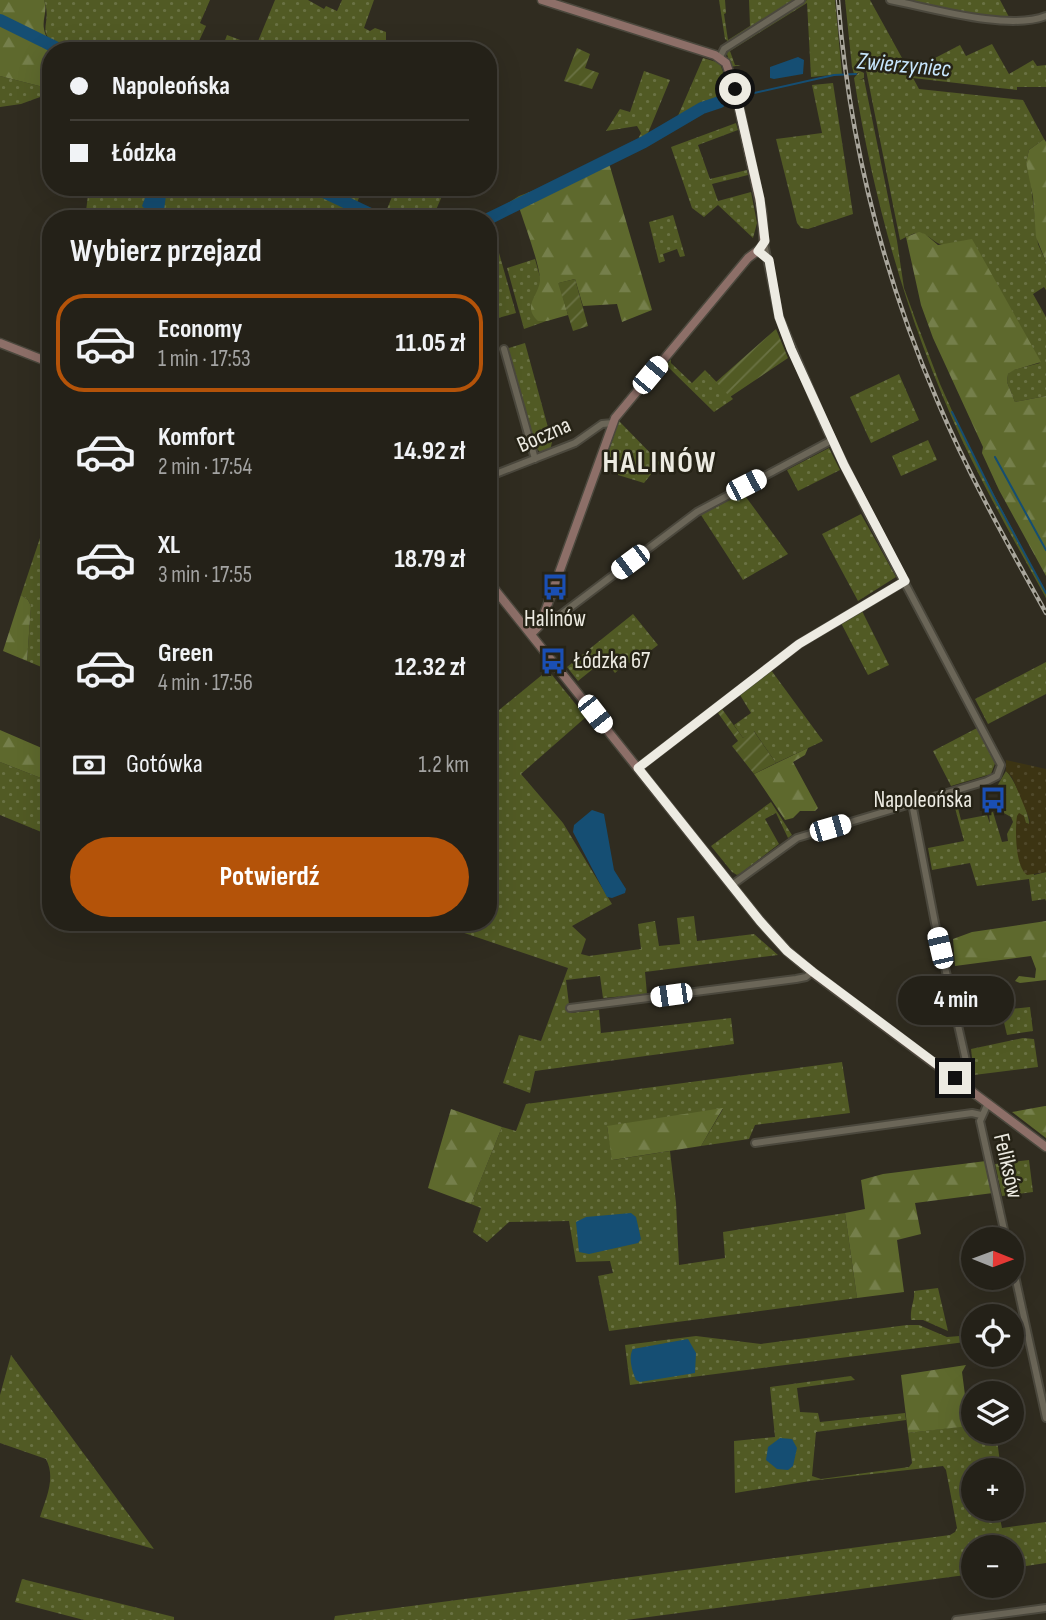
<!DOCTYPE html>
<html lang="pl">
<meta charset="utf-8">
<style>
body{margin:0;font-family:"Sofia Sans Condensed",sans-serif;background:#2c2921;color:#f1f3f6;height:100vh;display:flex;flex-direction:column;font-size:26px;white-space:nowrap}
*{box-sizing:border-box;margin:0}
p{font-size:23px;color:#a3a3a2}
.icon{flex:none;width:38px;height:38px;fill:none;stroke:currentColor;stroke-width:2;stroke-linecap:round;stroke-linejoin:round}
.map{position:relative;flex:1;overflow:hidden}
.drawer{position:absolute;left:42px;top:210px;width:455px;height:721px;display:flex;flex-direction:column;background:#242118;border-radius:28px;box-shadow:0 7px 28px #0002,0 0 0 2px #413e37}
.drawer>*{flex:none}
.guide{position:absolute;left:42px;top:42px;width:455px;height:154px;border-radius:28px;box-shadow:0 7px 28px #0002,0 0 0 2px #413e37;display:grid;align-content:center;height:154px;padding:0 28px;background:#242118}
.needle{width:46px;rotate:91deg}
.tools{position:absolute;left:961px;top:1227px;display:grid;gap:14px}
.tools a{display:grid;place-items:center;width:63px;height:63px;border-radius:50%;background:#242118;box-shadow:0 7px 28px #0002,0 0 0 2px #413e37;font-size:35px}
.end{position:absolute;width:32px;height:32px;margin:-16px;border:9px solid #edebe2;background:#111;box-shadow:0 0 0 4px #111}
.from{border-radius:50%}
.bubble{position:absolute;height:49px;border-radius:24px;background:#242118;box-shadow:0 7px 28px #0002,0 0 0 2px #413e37;font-size:23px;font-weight:700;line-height:49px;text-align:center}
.car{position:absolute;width:21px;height:42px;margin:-21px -10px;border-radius:9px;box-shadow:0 0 5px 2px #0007;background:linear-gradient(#fff 24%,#345 0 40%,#fff 0 76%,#345 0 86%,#fff 0)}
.guide b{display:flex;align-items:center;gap:24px;height:66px;font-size:26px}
.guide b+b{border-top:2px solid #413e37}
.guide i{width:18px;height:18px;background:#f1f3f6}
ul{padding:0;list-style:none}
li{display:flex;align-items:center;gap:21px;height:98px;margin:0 14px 10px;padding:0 14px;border:4px solid transparent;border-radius:28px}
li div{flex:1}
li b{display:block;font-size:26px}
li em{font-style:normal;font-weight:700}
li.current{border-color:#b45309}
li>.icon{width:63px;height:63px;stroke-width:1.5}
h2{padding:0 28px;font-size:32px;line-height:84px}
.pay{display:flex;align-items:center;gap:18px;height:77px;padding:0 28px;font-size:26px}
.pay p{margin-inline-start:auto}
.primary-button{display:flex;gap:14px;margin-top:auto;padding:14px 28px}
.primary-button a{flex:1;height:80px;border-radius:42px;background:#b45309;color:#fff;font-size:28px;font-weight:700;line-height:80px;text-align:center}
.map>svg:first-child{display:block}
.grass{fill:url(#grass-dots)}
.forest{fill:url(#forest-firs)}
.sand{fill:url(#sand-dots)}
.garden{fill:url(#garden-furrows)}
.water{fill:#154e73}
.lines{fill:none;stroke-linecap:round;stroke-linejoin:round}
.stream{stroke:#154e73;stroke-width:2}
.river{stroke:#154e73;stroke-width:12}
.street-casing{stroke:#4b483d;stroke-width:10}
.secondary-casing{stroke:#4b483d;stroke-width:11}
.street{stroke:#6b6658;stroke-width:6}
.secondary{stroke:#8d6f68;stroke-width:8}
.rail-casing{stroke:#a9a69c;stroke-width:4.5}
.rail{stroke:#262316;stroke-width:2;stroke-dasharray:5;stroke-linecap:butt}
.route{stroke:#edebe2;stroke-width:9}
.labels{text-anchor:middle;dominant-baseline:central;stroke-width:5;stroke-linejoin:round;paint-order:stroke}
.street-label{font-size:23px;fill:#edebe2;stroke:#262316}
.poi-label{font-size:23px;fill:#edebe2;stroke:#262316}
.water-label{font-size:24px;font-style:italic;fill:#c8e7fe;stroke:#262316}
.district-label{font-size:30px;font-weight:bold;letter-spacing:2px;fill:#edebe2;stroke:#262316}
</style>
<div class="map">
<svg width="1046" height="1620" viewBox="0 0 1046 1620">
<defs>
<pattern id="grass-dots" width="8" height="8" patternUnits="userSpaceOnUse" patternTransform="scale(1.75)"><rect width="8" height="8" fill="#515a24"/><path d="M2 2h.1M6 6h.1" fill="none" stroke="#6a7244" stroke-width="1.8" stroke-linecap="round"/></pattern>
<pattern id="forest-firs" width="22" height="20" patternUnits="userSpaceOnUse" patternTransform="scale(1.75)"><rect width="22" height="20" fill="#5e692d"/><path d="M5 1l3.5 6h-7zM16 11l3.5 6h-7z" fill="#757f4b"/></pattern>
<pattern id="sand-dots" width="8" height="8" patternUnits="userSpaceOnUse" patternTransform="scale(1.75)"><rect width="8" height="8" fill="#3c3413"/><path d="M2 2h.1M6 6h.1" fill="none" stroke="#4f482a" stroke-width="1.8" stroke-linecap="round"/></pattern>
<pattern id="garden-furrows" width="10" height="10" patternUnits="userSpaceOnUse" patternTransform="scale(1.75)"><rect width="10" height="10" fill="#515a24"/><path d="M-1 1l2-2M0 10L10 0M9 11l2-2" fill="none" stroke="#6a7244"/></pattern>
</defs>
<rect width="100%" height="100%" fill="#302c20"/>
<!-- grass -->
<path class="grass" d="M44,0h166l-10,23 6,3 -7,15 17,10h-149c-37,-19 -13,-24 -23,-51z
M275,0h33l16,9 2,-3 11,5 5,-11h32l-10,28 6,3 5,-3 11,4v14l3,1 1,-4 20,8h-189l6,-16 29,11z
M719,0h6l1,13 -2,1 4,26 22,-14 -1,-26h47l-67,42 -4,-3z
M807,0h28l7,74 -31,3 -4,-74 -77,48 5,14h6l-10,2 -4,-13 2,-5z
M845,0h25l42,76 35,4 -12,-22 25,-13 6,11 26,-12 17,30 24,-14 4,6 9,-1v22h-29v3l-104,-12 6,11 104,11 21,39 -15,11 -3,12 4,15 8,67 8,18v28l-2,-3 -11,7 13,23v79l-31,6 -8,-20 1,-8 5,-4 27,-7 -95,-118c-11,0 -17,-13 -27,-12 -6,0 -13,5 -18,7l-34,-170 -6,1 4,2v5l-5,2 5,-1 33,162 7,47 12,33 24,63 27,60 79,149v5c-29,-52 -59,-105 -85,-160 -53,-115 -87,-235 -107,-360l5,-6 -5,2 -2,-7z
M902,0h98l9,17 23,-1v3h-28z
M703,58l17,5 11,33 -23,6 -31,16z
M644,71l26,9 -24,58 -10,5 -13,14 -133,64 26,92 -18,5 -10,-27v-72h-17l16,-3 32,-20 35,-13 82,-40 5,-10 -4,-7 -31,5 14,-22 10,3z
M0,76l51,13v4l-30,11 -21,3z
M833,83l20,131 -45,15 -7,-1 -4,-5 -21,-84 46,-6 -10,-48z
M736,123l2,7 -40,15 12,34 37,-9 1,5 -36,9 6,17 33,-9 6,31 -4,15 -35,-33 -14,12 -12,-9 -21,-61z
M89,187h274l-6,16 28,11 11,-27h50l-14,32h-187l-1,-4 -21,-5 -20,9h-118z
M673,215l12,41 -5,1 -3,-8 -14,5 2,7 -6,2 -10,-41z
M535,259l17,60 -28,10 -17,-61z
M525,343l27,99 -2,9 -8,3 -8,-8 -28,-97z
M671,359v4l21,20 13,-13 28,29 -19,13 -48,-47z
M899,374l20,46 -48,23 -21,-46z
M619,421l41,42 -16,20 -26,-8 4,-14 -15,-5z
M928,440l9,20 -36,16 -9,-20z
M829,448l11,22 -42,21 -11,-21z
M743,493l45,61 -45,26 -42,-65z
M51,505v166l-24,-10 4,-55 -3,-6 -7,-5z
M861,514l35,63 -38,24 -36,-67z
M862,611l27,54 -21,10 -27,-52z
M633,614l25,31 -26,20 -4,-3 -13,11 -11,-13 -26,21 -11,-14z
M1046,662v32l-58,30 -13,-25z
M548,670l38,47 -65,57 42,49 49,81 -40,22 14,13 -5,15 8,2 52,-7 -3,-25 17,-3 4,25 21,-2 -3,-26 17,-2 3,25 57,-7 24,21 -133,17 2,22 -44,4 -3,-22 -34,4 4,33 29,-3 2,23 130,-15 3,26 -199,27 -5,22 -27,-10 16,-48 22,6 27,-73 -136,-46h56v-203z
M771,670l52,71 -47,22 -22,-32 -11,7 -9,-13 17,-12 -11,-18z
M977,728l19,33 -5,13 -40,12 -18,-35z
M0,762l51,20v54l-51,-21z
M1006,771c8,7 24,43 23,53l-4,-1 9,52 12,-3v29l-1,-2 -13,2 -3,-22 -52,7 -7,-23 -38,7 -4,-22 36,-7 -12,-44 6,-1 3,10 -3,2 3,12 26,-5 3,9 -1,-11 4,-1 9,30 6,-1 -1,-7 6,-12 -2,-5 -9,-5 -2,-10 2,-1 -6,-13z
M771,802l21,33 -4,3 -12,-25 -11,6 14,25 -38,29 -4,2 -5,-3 -21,-26z
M1030,1007l3,24 -26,4 -6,-25z
M1023,1038l11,1 4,28 -64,8 -3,-26z
M842,1062l8,51 -95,12 -6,14 -48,7 22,-37 -116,18 6,33 57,-9 6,52 3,62 46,-7 -2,-26 122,-19 12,85 -248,33 -11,-55 15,-3 -3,-12 -34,1 -7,-41 -60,1 -22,20 -14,-10 8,-24 -10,-4 31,-77 14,4 10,-27z
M1029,1160l4,32 -31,4 -7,-32z
M938,1288l10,43 -25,-11h-12c-1,-14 4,-19 3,-29z
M907,1325h12l28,12 26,-2v6l-343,44 -5,-40 71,-9 65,8z
M11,1355l143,194 -114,-32c6,-19 16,-39 6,-58l-46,-16v-48z
M851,1376l4,4 -58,8 3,24 18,1 2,9 85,-9 1,7 -90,12 -4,44 9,3 88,-12 3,-4 -4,-30 65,-8v7h23l5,38h-28v38l25,1 4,19 44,-6v41l-34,5v-21h-39v27l-347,46h-292l1,-4 615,-81 5,-3 2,-4 -11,-58 -3,-4 -133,15 -75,12 -1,-52 41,-4 -5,-50z
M22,1579l152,38v3h-90l-69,-18z"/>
<!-- forest -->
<path class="forest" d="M0,0h44c4,11 -2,19 0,29 1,7 7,16 11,22h-4v38l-51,-13z
M1044,139l2,3v120l-10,-25 -3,-40 -7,-35 3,-12z
M609,163l43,147 -30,12 -5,-18 -34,2 -8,-27 -16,4 9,32 -21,6h-9c-16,-15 0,-24 2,-40 1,-13 -16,-58 -21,-74z
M919,232l6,2 13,11 34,-6 69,123 -27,8 -6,4 -1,8 8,20 31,-6v180l-47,-86 -17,-37 1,-6 -50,-109 -12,-33 -15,-68z
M21,595l7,5 3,6 -4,55 -24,-10z
M0,730l51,22v30l-51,-20z
M808,748l-3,7 -12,7 25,46 -3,3h-15l-7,7 -8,2 -31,-46z
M1046,921v59l-26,3 -5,-2 4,-5 16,2 1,-9 -5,-13 -76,10 -2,-27 19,-7z
M1046,1106v32l-34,-26 33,-6z
M723,1108l-22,38 -89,14 -5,-34z
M451,1109l51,18 -31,77 -43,-16z
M986,1161l7,32 -78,10 6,31 -24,6 7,52 -47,6 -12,-85 20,-4 -4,-29 22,-6z
M966,1365l-4,7 7,54 -61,7 -7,-58z"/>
<!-- sand -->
<path class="sand" d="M1006,760l40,9v103l-19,3c-12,-9 -12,-45 -10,-59l2,-3 5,3 2,7 3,1 1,-4 -18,-43 -6,-6z"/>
<!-- garden -->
<path class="garden" d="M577,48l13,6 -5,14 14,5 -7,16 -28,-8z
M575,279l13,47 -15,5 -15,-48z
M776,329l12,29 -58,39 -14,-15z
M722,709l21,29 10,-8 23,33 -22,11 -22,-28 6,-5 -20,-28z"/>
<!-- water -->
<path class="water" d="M798,57l6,3 -1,14 -29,5 -4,-1v-11z
M149,187h18l-4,32h-8l-13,-13z
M592,810l12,4 10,56 12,19 -1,4 -13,5 -5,-1 -34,-65 1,-7z
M631,1213l5,4 5,22 -3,4 -49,11 -10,-2 -3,-30 10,-5z
M688,1339l8,14 -1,20 -55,9 -4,-2c-4,-9 -8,-23 -3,-31z
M780,1438l12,1 5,9 -4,18 -5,4 -11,-1 -11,-9 2,-13z"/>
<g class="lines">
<!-- stream -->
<path class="stream" d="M741,96l93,-21 22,-1
M720,102l13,-3
M952,412l41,83 53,98
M995,457l51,93"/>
<!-- river -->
<path class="river" d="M0,20l63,31
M313,187l68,32
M488,219l156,-77 58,-34 18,-6"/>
<!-- street casing -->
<g class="street-casing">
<path id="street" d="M890,0c41,8 118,31 156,16
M720,57l4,-8 77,-49
M504,349l31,110
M488,477l87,-34 27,-19 11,-1
M543,617l16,-1 138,-104 135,-72
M638,768l161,-124 106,-63
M912,803l23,120 34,151 -4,11
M732,885l65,-47 190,-57 10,-5 4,-11 -131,-248 -43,-87 -48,-113 -15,-74
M570,1008l226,-29 10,-2 6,-5
M988,1103l-8,18 26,118
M755,1143l217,-30 9,2
M1012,1262l34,156
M956,1620l90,-12"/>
</g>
<!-- secondary casing -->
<g class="secondary-casing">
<path id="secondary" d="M0,343l51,20
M488,581l272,340 27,30 25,21 234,175
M531,634l8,-8 7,-17 69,-191 133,-160 12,-9 4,-6 -2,-31 -27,-123 -9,-26 -11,-8 -173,-55"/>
</g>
<!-- street -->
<use href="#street" class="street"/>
<!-- secondary -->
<use href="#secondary" class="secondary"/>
<!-- rail casing -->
<g class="rail-casing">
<path id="rail" d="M838,0c11,138 44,273 99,400 31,74 70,143 109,213"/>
</g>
<!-- rail -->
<use href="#rail" class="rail"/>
</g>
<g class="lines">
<!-- route -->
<path class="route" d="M735,89l25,110 5,42 -7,10 11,9 10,57 12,32 53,116 61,116 -106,63 -161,124 122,153 27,30 26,21 142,106"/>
</g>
<!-- icons -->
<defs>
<g id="bus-bare" transform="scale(2.1)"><path d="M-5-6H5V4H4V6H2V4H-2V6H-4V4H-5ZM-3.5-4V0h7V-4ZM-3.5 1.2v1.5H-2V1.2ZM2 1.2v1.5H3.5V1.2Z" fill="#1a4fb4" stroke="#262316" stroke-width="2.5" paint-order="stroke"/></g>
</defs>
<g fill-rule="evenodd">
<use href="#bus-bare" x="555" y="587"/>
<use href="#bus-bare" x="553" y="661"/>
<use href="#bus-bare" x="993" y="800"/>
</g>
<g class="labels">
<!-- street labels -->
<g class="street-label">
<text transform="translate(544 435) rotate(-24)">Boczna</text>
<text transform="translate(1008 1166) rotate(77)">Feliksów</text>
</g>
<!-- poi labels -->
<g class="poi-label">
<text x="555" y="619">Halinów</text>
<text x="574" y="661" text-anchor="start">Łódzka 67</text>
<text x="972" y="800" text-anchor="end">Napoleońska</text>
</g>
<!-- water labels -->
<g class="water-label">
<text transform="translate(904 65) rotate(5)">Zwierzyniec</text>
</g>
<!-- district labels -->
<g class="district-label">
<text x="660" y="463">HALINÓW</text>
</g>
</g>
</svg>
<div class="tools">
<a><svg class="needle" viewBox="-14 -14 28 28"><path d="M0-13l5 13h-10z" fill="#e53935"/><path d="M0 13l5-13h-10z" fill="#a3a3a2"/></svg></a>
<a><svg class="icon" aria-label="locate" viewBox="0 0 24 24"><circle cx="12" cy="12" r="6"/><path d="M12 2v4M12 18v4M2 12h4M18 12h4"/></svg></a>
<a><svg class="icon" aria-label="layers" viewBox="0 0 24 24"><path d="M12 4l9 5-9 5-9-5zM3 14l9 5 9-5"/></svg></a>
<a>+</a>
<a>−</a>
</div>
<i class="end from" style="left:735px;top:89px"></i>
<i class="end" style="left:955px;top:1078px"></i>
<div class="bubble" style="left:898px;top:976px;width:116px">4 min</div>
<i class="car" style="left:650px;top:375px;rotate:40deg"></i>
<i class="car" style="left:746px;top:485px;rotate:63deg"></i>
<i class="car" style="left:630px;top:562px;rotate:233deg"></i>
<i class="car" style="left:595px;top:714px;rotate:142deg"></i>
<i class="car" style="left:830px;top:828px;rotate:74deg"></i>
<i class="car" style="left:940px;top:948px;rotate:347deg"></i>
<i class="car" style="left:671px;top:995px;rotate:262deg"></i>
<div class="guide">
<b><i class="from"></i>Napoleońska</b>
<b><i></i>Łódzka</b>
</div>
<section class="drawer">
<h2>Wybierz przejazd</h2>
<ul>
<li class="current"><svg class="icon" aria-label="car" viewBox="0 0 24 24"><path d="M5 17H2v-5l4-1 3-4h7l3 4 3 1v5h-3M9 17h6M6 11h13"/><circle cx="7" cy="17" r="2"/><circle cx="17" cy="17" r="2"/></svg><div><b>Economy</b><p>1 min · 17:53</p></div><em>11.05 zł</em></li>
<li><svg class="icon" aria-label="car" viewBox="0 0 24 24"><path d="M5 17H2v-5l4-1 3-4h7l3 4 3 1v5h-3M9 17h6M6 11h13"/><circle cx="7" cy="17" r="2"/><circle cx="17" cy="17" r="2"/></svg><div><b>Komfort</b><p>2 min · 17:54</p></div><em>14.92 zł</em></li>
<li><svg class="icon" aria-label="car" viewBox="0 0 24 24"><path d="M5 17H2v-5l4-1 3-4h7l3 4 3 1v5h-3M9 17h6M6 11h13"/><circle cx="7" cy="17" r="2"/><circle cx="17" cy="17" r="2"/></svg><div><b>XL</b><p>3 min · 17:55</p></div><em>18.79 zł</em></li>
<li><svg class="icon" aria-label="car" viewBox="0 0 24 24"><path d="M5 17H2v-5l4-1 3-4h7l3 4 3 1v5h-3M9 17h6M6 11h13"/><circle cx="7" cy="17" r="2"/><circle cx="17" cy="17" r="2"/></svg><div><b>Green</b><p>4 min · 17:56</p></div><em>12.32 zł</em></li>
</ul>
<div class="pay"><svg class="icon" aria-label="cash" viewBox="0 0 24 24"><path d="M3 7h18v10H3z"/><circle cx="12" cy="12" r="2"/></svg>Gotówka<p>1.2 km</p></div>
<div class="primary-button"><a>Potwierdź</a></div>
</section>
</div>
